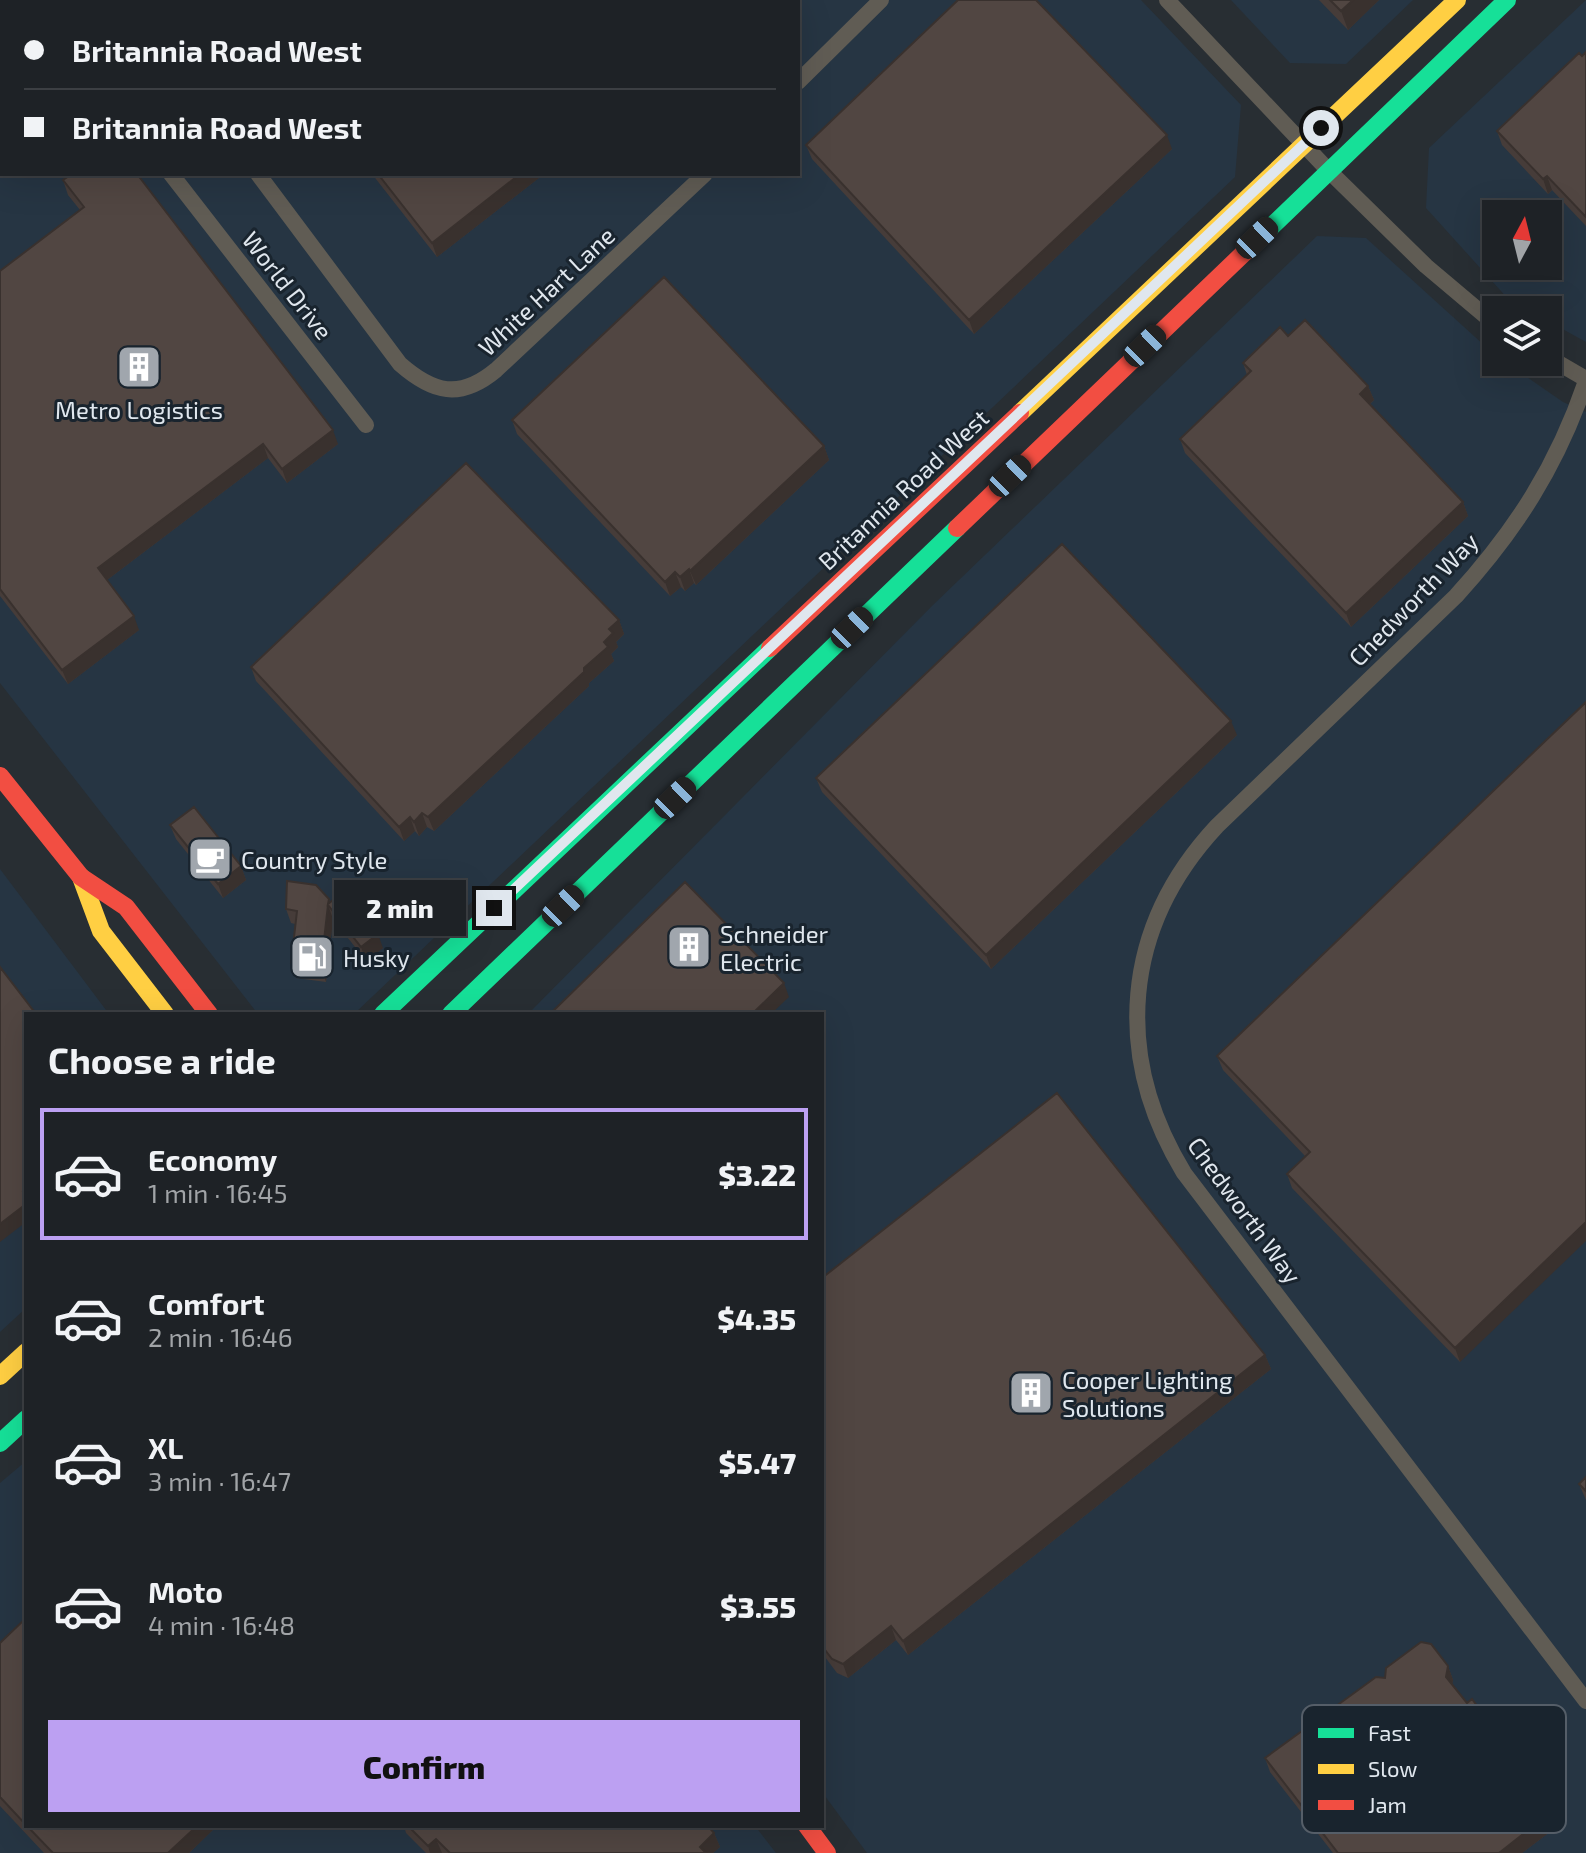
<!DOCTYPE html>
<meta charset="utf-8">
<style>
body{margin:0;font-family:"Exo 2",sans-serif;background:#262a2e;color:#f1f3f6;height:100vh;display:flex;flex-direction:column;font-size:30px;white-space:nowrap}
*{box-sizing:border-box;margin:0}
p{font-size:26px;color:#a1a4a7}
.icon{flex:none;width:44px;height:44px;fill:none;stroke:currentColor;stroke-width:2;stroke-linecap:round;stroke-linejoin:round}
.map{position:relative;flex:1;overflow:hidden}
.side{position:absolute;left:24px;top:1012px;width:800px;height:816px;display:flex;flex-direction:column;background:#1e2226;border-radius:0px;box-shadow:0 8px 32px #0002,0 0 0 2px #3c3f43}
.side>*{flex:none}
.top-card{position:absolute;left:0px;top:0px;width:800px;height:176px;box-shadow:0 8px 32px #0002,0 0 0 2px #3c3f43;display:grid;align-content:center;height:176px;padding:0 24px;background:#1e2226}
.needle{width:52px;rotate:7deg}
.tools{position:absolute;left:1482px;top:200px;display:grid;gap:16px}
.tools a{display:grid;place-items:center;width:80px;height:80px;border-radius:0px;background:#1e2226;box-shadow:0 8px 32px #0002,0 0 0 2px #3c3f43;font-size:40px}
.end{position:absolute;width:36px;height:36px;margin:-18px;border:10px solid #e0e7ee;background:#111;box-shadow:0 0 0 4px #111}
.from{border-radius:50%}
.bubble{position:absolute;height:56px;border-radius:0px;background:#1e2226;box-shadow:0 8px 32px #0002,0 0 0 2px #3c3f43;font-size:26px;font-weight:800;line-height:56px;text-align:center}
.car{position:absolute;width:24px;height:48px;margin:-24px -12px;border-radius:10px;box-shadow:0 0 6px 2px #0007;background:linear-gradient(#222 24%,#8ab4d8 0 40%,#222 0 76%,#8ab4d8 0 86%,#222 0)}
.top-card b{display:flex;align-items:center;gap:28px;height:76px;font-size:30px}
.top-card b+b{border-top:2px solid #3c3f43}
.top-card i{width:20px;height:20px;background:#f1f3f6}
ul{padding:0;list-style:none}
li{display:flex;align-items:center;gap:24px;height:132px;margin:0 16px 12px;padding:0 8px;border:4px solid transparent;border-radius:0px}
li div{flex:1}
li b{display:block;font-size:30px}
li em{font-style:normal;font-weight:800}
li.active{border-color:#bca0f2}
li>.icon{width:72px;height:72px;stroke-width:1.5}
h2{padding:0 24px;font-size:36px;line-height:96px}
.primary-button{display:flex;gap:16px;margin-top:auto;padding:16px 24px}
.primary-button a{flex:1;height:92px;border-radius:0px;background:#bca0f2;color:#111;font-size:32px;font-weight:800;line-height:92px;text-align:center}
.map>svg:first-child{display:block}
.built{fill:#263543;fill-rule:evenodd}
.lines{fill:none;stroke-linecap:round;stroke-linejoin:round}
.street{stroke:#605c54;stroke-width:16}
.fast{stroke:#16e098;stroke-width:18}
.slow{stroke:#ffcf43;stroke-width:18}
.jam{stroke:#f24e42;stroke-width:18}
.wall{fill:#463c39}
.shaded-wall{fill:#39312e}
.building{fill:#514642;stroke:#39312e;stroke-width:2}
.route{stroke:#e0e7ee;stroke-width:10}
.labels{text-anchor:middle;dominant-baseline:central;stroke-width:6;stroke-linejoin:round;paint-order:stroke}
.street-label{font-size:24px;fill:#e0e7ee;stroke:#19242e}
.poi-label{font-size:24px;fill:#e0e7ee;stroke:#19242e;text-anchor:start}
.key{fill:#19242e;stroke:#555e68;stroke-width:2}
.key-label{font-size:22px;fill:#e0e7ee}
</style>
<div class="map">
<svg width="1586" height="1853" viewBox="0 0 1586 1853">
<rect width="100%" height="100%" fill="#282e33"/>
<!-- built -->
<path class="built" d="M0,0h1141l100,105 -6,72 -881,837h-96l-258,-331zM2,2h796v172h-796z
M1231,0h182l-67,64 -56,-1z
M1586,0v342l-38,-21v-11h-21l-17,-9 -84,-93 3,-60zM1496,214h52v52h-52z
M1317,236l49,2 130,118v6h9l58,40 23,10v1441h-719l-45,-61v-778h-294l405,-409z
M0,869l109,145h-83v294l-26,24z
M26,1461v365h729l21,27h-776v-370z"/>
<g class="lines">
<!-- street -->
<path class="street" d="M130,0l1,2
M1167,0l161,170 98,96 70,59
M798,82l83,-82
M0,169l2,-2
M171,174l195,251
M258,174l142,190c33,29 60,36 96,6l209,-196
M1548,357l38,22
M1586,381c-29,85 -70,149 -130,215l-239,230c-95,102 -104,230 -33,347l402,528"/>
<!-- fast -->
<path class="fast" d="M1246,251l261,-251
M383,1014l387,-366
M451,1014l506,-486
M0,1443l26,-24"/>
<!-- slow -->
<path class="slow" d="M1020,413l437,-413
M81,877l20,54 64,83
M0,1376l26,-24"/>
<!-- jam -->
<path class="jam" d="M957,528l289,-277
M770,648l250,-235
M0,776l81,101 45,30 83,107
M807,1826l20,27"/>
</g>
<!-- wall -->
<path class="wall" d="M1319,0h60l-31,30z
M1586,52v174l-34,-36 -4,4 -46,-49 -5,-14z
M806,145l366,4 -198,185 -162,-175z
M372,174h172l-107,83z
M63,180l275,264 -51,39 -19,-25 -161,122 32,50 -71,54 -68,-88v-325l80,-61 -12,-15z
M1243,363l125,23 6,14 -4,4 93,98 5,14 -117,111 -166,-174 -5,-14 67,-64z
M512,420l312,26 5,14 -133,125 -2,-2 -9,8 -4,-4 -11,9 -153,-162z
M619,620l5,14 -8,8 2,5 -7,7 3,7 -25,22v3l-155,145 -7,-4 -8,9 -4,-5 -11,10 -148,-160 -5,-14z
M1586,702l-126,660 -168,-174 -5,-14 18,-18 -82,-86 -6,-14z
M1237,735l-246,234 -169,-177 -6,-14z
M170,825l71,41 5,14 -23,18 -47,-59z
M329,899l1,3 53,46 -17,13 -33,-42 -7,63 -30,-4 -5,-15 4,-39 -4,-1 -5,-14z
M822,1278l443,77 6,14 -363,286 -12,-15 -48,38 -11,-5 -15,-20z
M1586,1477v23l-7,-16z
M26,1618v208h191l-28,27h-145l-44,-47v-163z
M1448,1666l5,14 -1,4 64,81 -2,1 43,52 -2,10 -33,25h-189l-63,-81 -5,-14 120,-80z
M404,1826h304l6,7 6,14 -7,6h-287l-20,-20z"/>
<!-- shaded-wall -->
<path class="shaded-wall" d="M744,0h24l-3,2h-23z
M1353,0h26l-31,30 -7,-19z
M0,59l2,5v12l-2,1z
M1167,135l5,14 -198,185 -5,-14z
M520,174h24l-107,83 -5,-14z
M1547,176l5,14 -4,4 -5,-15z
M1368,386l6,14 -9,8 -5,-14z
M333,430l5,14 -51,39 -5,-14z
M263,444l5,14 -165,125 -5,-15z
M824,446l5,14 -133,125 -6,-14z
M1463,502l5,14 -117,111 -5,-14z
M689,569l5,14 -9,8 -5,-14z
M675,572l6,15 -11,9 -5,-14z
M134,616l5,14 -71,54 -6,-14z
M619,620l5,14 -8,8 2,5 -7,7 3,7 -25,22v3l-155,145 -6,-14 156,-149 20,-26 5,-13z
M1231,721l6,14 -246,234 -5,-14z
M422,813l5,14 -8,9 -5,-14z
M410,817l5,14 -11,10 -5,-14z
M241,866l5,14 -23,18 -5,-14z
M328,905l5,14 -7,63 -5,-15z
M378,934l5,14 -17,13 -5,-14z
M784,983l5,14 -18,17h-19z
M26,1204v18l-26,20v-18z
M1586,1222v19l-126,121 -5,-14z
M1265,1355l6,14 -363,286 -5,-14z
M891,1626l5,14 -48,38 -5,-14z
M1448,1666l5,14 -2,11 -5,-14z
M1510,1751l6,14 -6,4 -5,-14z
M1552,1803l5,15 -2,10 -33,25h-23z
M197,1826h20l-28,27h-21z
M714,1833l6,14 -7,6h-11l-2,-6z
M436,1839l6,14h-12l-2,-7z"/>
<!-- building -->
<path class="building" d="M242,0h502l-2,2h-498z
M958,0h78l131,135 -198,185 -163,-175z
M1330,0h23l-12,11z
M1586,52v165l-39,-41 -4,3 -46,-48 82,-78 3,3z
M72,174h65l196,256 -51,39 -19,-25 -165,124 36,48 -72,54 -62,-81v-318l84,-64 -21,-27z
M378,174h142l-88,69z
M664,277l160,169 -134,125 -1,-2 -9,8 -5,-5 -10,10 -153,-162z
M1305,320l63,66 -8,8 103,108 -117,111 -166,-174 71,-68 -8,-8 37,-36 8,9z
M466,463l153,157 -10,9 4,4 -9,9 4,5 -24,21v4l-156,145 -6,-4 -8,9 -4,-5 -11,10 -148,-160z
M1062,544l169,177 -245,234 -170,-177z
M1586,702v520l-131,126 -168,-174 23,-22 -93,-96z
M194,807l47,59 -23,18 -48,-59z
M287,881l29,4 13,14 -1,5 15,-12 35,42 -17,13 -33,-42 -7,62 -30,-4 6,-52 -11,-2z
M685,882l99,101 -32,31h-202z
M0,967l36,47h-10v176l-3,2 3,5v7l-26,20z
M1057,1093l208,262 -362,286 -12,-15 -48,38 -11,-5 -10,-13v-368z
M1586,1477v14l-7,-7z
M26,1618v207l-26,-28v-154z
M1421,1642l10,2 17,22 -2,11 21,26 5,-4 38,52 -5,4 19,24 10,2 18,22 -2,10 -51,40h-161l-73,-95 111,-81 9,1 1,-10z
M27,1826h170l-29,27h-115z
M408,1826h300l6,7 -14,14 6,6h-256l-14,-14 -8,7z"/>
<g class="lines">
<!-- route -->
<path class="route" d="M494,908l827,-780"/>
</g>
<!-- icons -->
<defs>
<g id="building-square" transform="scale(2.3)"><rect x="-9" y="-9" width="18" height="18" rx="4" fill="#a0a6ad" stroke="#19242e"/><path d="M-4-6H4V6H1V3H-1V6H-4ZM-2.5-4.3h1.7v1.8h-1.7ZM.8-4.3h1.7v1.8H.8ZM-2.5-1h1.7V.8h-1.7ZM.8-1h1.7V.8H.8Z" fill="#fff"/></g>
<g id="cafe-square" transform="scale(2.3)"><rect x="-9" y="-9" width="18" height="18" rx="4" fill="#a0a6ad" stroke="#19242e"/><path d="M-5.5-4.5H6V0H3Q3 3.5 0 3.5H-2.5Q-5.5 3.5-5.5 0ZM3-3.2v2h1.7v-2ZM-6 4.5H4V6H-6Z" fill="#fff"/></g>
<g id="fuel-square" transform="scale(2.3)"><rect x="-9" y="-9" width="18" height="18" rx="4" fill="#a0a6ad" stroke="#19242e"/><path d="M-5.5-6h7V0h2V4h1.3V-2.5L3-4.5l.8-.8L6-3V5H2.5V1h-1V6h-7ZM-4.2-4.7v3.2H.2V-4.7Z" fill="#fff"/></g>
</defs>
<g fill-rule="evenodd">
<use href="#building-square" x="139" y="367"/>
<use href="#cafe-square" x="210" y="859"/>
<use href="#building-square" x="689" y="947"/>
<use href="#fuel-square" x="312" y="957"/>
<use href="#building-square" x="1031" y="1393"/>
</g>
<g class="labels">
<!-- street labels -->
<g class="street-label">
<text transform="translate(288 285) rotate(52)">World Drive</text>
<text transform="translate(546 291) rotate(-43)">White Hart Lane</text>
<text transform="translate(903 489) rotate(-43)">Britannia Road West</text>
<text transform="translate(1413 599) rotate(-46)">Chedworth Way</text>
<text transform="translate(1245 1210) rotate(54)">Chedworth Way</text>
</g>
<!-- poi labels -->
<g class="poi-label">
<text x="139" y="409" text-anchor="middle">Metro Logistics</text>
<text x="241" y="859">Country Style</text>
<text x="720" y="933">Schneider<tspan x="720" dy="28">Electric</tspan></text>
<text x="343" y="957">Husky</text>
<text x="1062" y="1379">Cooper Lighting<tspan x="1062" dy="28">Solutions</tspan></text>
</g>
</g>
<!-- legend -->
<rect x="1302" y="1705" width="264" height="128" rx="12" class="key"/>
<rect x="1318" y="1728" width="36" height="10" fill="#16e098"/>
<rect x="1318" y="1764" width="36" height="10" fill="#ffcf43"/>
<rect x="1318" y="1800" width="36" height="10" fill="#f24e42"/>
<g class="key-label">
<text x="1368" y="1741">Fast</text>
<text x="1368" y="1777">Slow</text>
<text x="1368" y="1813">Jam</text>
</g>
</svg>
<div class="tools">
<a><svg class="needle" viewBox="-14 -14 28 28"><path d="M0-13l5 13h-10z" fill="#e53935"/><path d="M0 13l5-13h-10z" fill="#a1a4a7"/></svg></a>
<a><svg class="icon" aria-label="layers" viewBox="0 0 24 24"><path d="M12 4l9 5-9 5-9-5zM3 14l9 5 9-5"/></svg></a>
</div>
<i class="end from" style="left:1321px;top:128px"></i>
<i class="end" style="left:494px;top:908px"></i>
<div class="bubble" style="left:334px;top:880px;width:132px">2 min</div>
<i class="car" style="left:1257px;top:238px;rotate:46deg"></i>
<i class="car" style="left:1145px;top:346px;rotate:46deg"></i>
<i class="car" style="left:1010px;top:476px;rotate:46deg"></i>
<i class="car" style="left:852px;top:628px;rotate:46deg"></i>
<i class="car" style="left:675px;top:798px;rotate:46deg"></i>
<i class="car" style="left:563px;top:906px;rotate:46deg"></i>
<div class="top-card">
<b><i class="from"></i>Britannia Road West</b>
<b><i></i>Britannia Road West</b>
</div>
<section class="side">
<h2>Choose a ride</h2>
<ul>
<li class="active"><svg class="icon" aria-label="car" viewBox="0 0 24 24"><path d="M5 17H2v-5l4-1 3-4h7l3 4 3 1v5h-3M9 17h6M6 11h13"/><circle cx="7" cy="17" r="2"/><circle cx="17" cy="17" r="2"/></svg><div><b>Economy</b><p>1 min · 16:45</p></div><em>$3.22</em></li>
<li><svg class="icon" aria-label="car" viewBox="0 0 24 24"><path d="M5 17H2v-5l4-1 3-4h7l3 4 3 1v5h-3M9 17h6M6 11h13"/><circle cx="7" cy="17" r="2"/><circle cx="17" cy="17" r="2"/></svg><div><b>Comfort</b><p>2 min · 16:46</p></div><em>$4.35</em></li>
<li><svg class="icon" aria-label="car" viewBox="0 0 24 24"><path d="M5 17H2v-5l4-1 3-4h7l3 4 3 1v5h-3M9 17h6M6 11h13"/><circle cx="7" cy="17" r="2"/><circle cx="17" cy="17" r="2"/></svg><div><b>XL</b><p>3 min · 16:47</p></div><em>$5.47</em></li>
<li><svg class="icon" aria-label="car" viewBox="0 0 24 24"><path d="M5 17H2v-5l4-1 3-4h7l3 4 3 1v5h-3M9 17h6M6 11h13"/><circle cx="7" cy="17" r="2"/><circle cx="17" cy="17" r="2"/></svg><div><b>Moto</b><p>4 min · 16:48</p></div><em>$3.55</em></li>
</ul>
<div class="primary-button"><a>Confirm</a></div>
</section>
</div>
